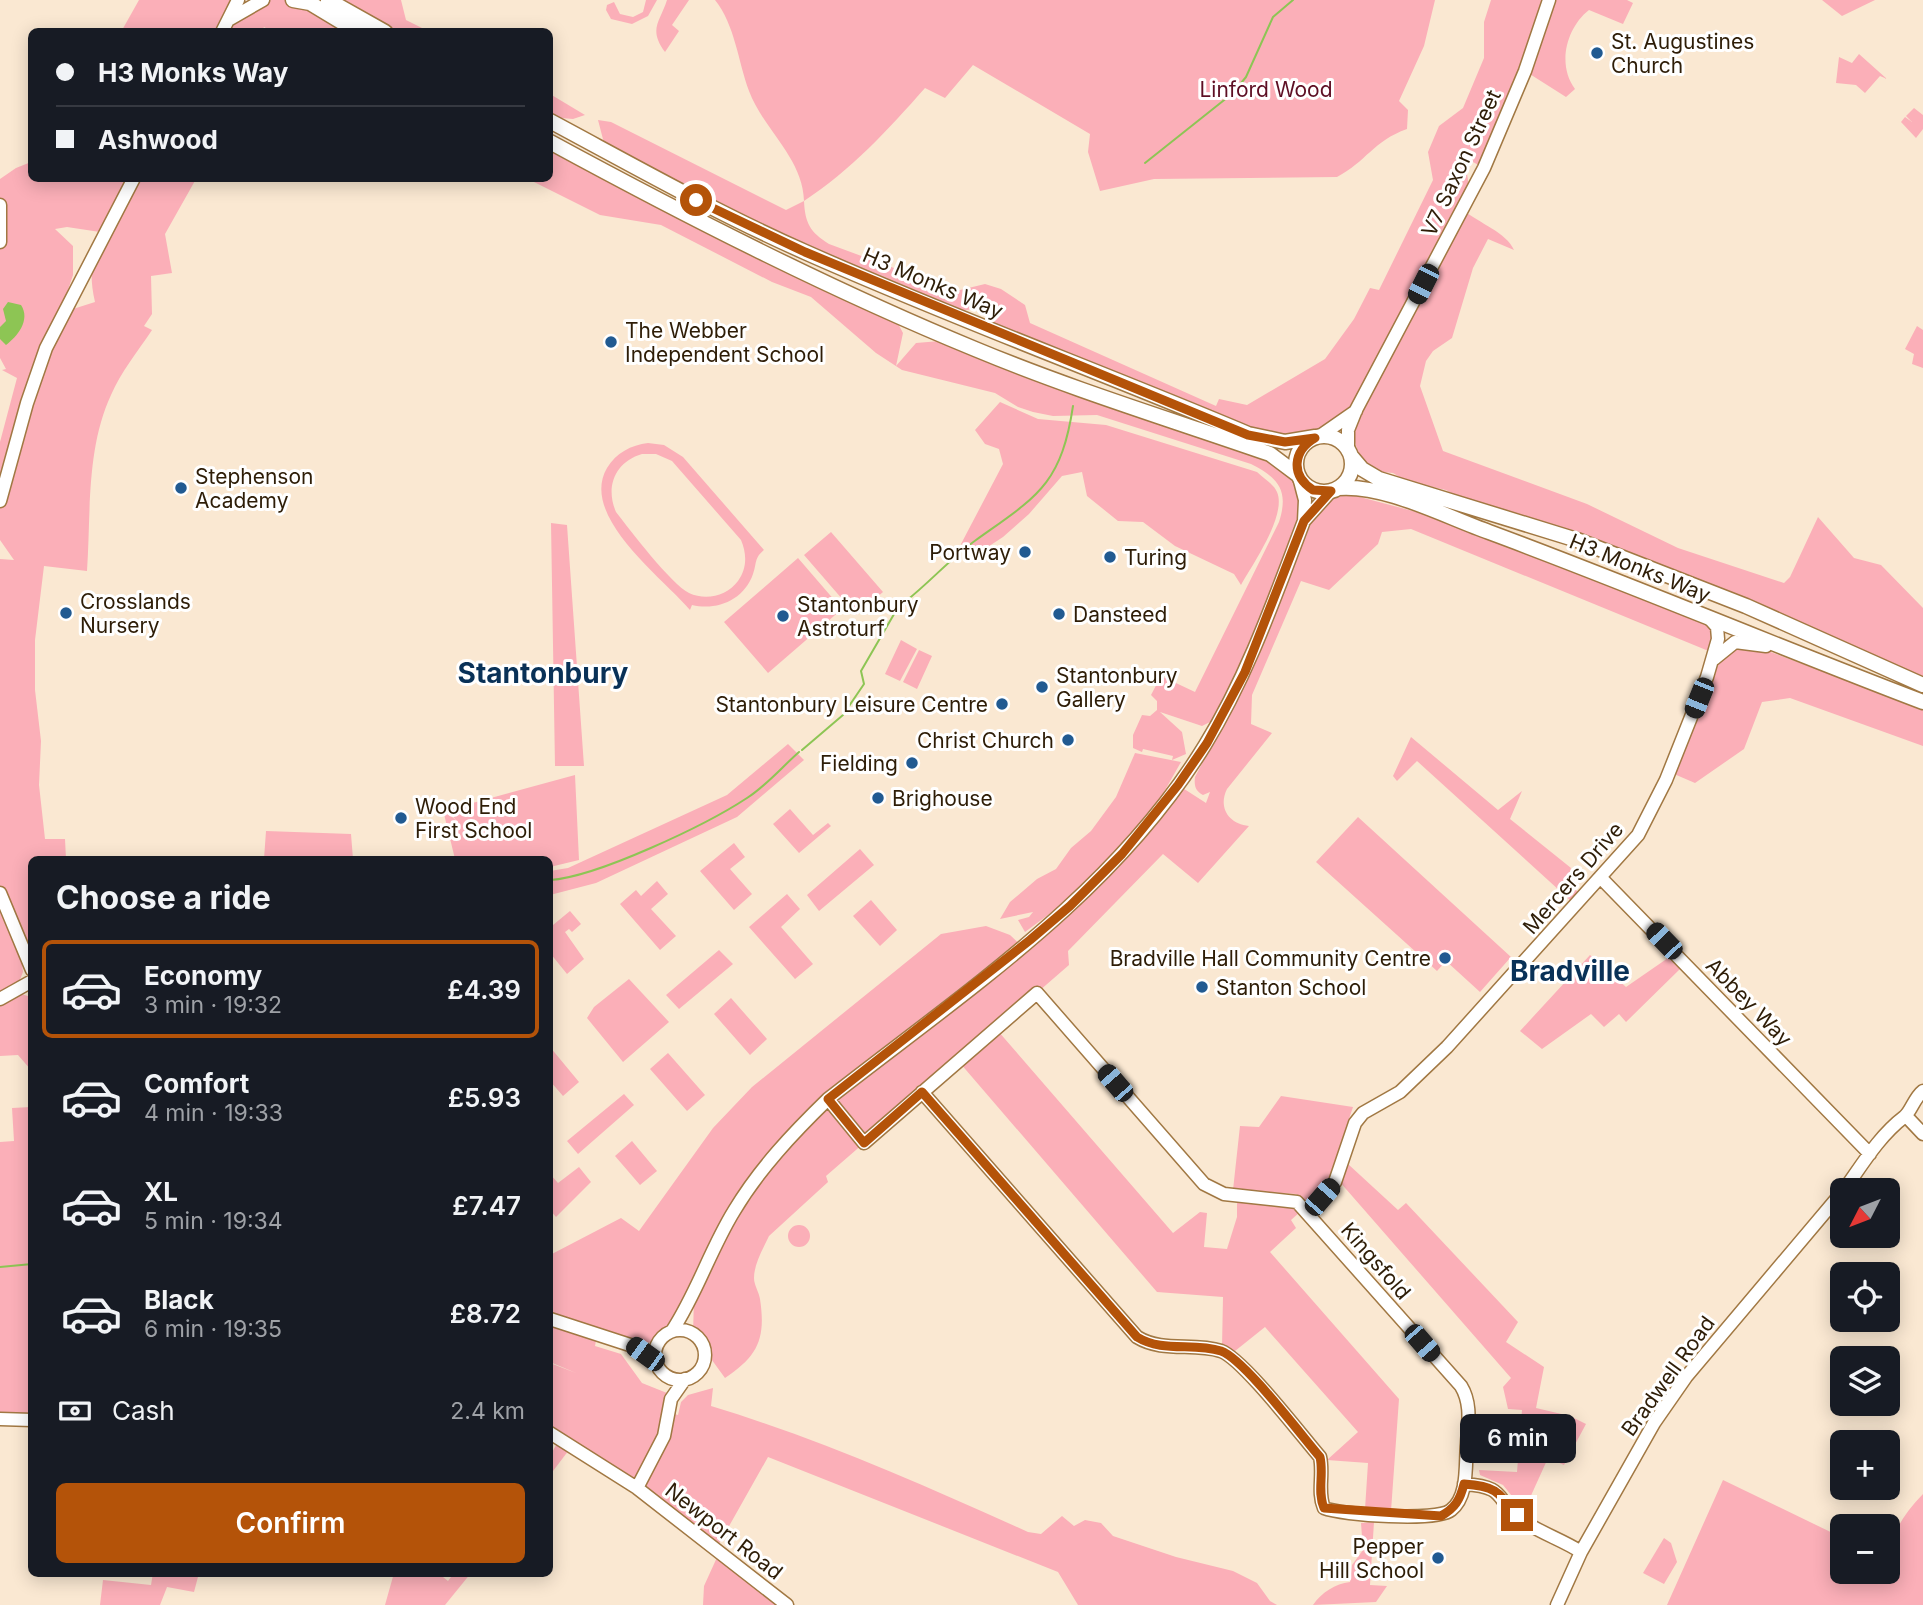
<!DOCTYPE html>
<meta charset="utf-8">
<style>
body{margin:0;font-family:Inter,sans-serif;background:#242831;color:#f1f3f6;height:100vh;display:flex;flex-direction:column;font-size:26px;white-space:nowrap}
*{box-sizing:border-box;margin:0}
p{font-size:23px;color:#9ea1a6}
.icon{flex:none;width:38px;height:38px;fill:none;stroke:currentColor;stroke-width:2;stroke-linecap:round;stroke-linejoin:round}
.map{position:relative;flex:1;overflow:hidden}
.drawer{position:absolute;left:28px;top:856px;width:525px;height:721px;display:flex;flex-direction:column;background:#171b24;border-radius:10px;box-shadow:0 4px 18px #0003}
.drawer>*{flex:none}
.banner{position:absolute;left:28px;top:28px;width:525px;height:154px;border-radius:10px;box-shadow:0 4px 18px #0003;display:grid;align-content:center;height:154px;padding:0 28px;background:#171b24}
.needle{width:46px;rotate:228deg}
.tools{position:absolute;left:1830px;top:1178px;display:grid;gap:14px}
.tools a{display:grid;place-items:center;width:70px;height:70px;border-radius:10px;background:#171b24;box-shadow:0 4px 18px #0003;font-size:35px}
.end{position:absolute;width:32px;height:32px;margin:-16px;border:9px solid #b45309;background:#fff;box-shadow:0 0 0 4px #fff}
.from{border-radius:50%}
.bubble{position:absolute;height:49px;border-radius:10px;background:#171b24;box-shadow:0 4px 18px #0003;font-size:23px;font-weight:600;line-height:49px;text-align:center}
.car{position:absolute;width:21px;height:42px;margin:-21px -10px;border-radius:9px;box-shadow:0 0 5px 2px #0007;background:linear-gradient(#222 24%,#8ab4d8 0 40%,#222 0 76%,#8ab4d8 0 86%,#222 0)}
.banner b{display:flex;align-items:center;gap:24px;height:66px;font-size:26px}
.banner b+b{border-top:2px solid #363941}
.banner i{width:18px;height:18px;background:#f1f3f6}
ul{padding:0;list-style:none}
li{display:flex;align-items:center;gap:21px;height:98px;margin:0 14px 10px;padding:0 14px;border:4px solid transparent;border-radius:10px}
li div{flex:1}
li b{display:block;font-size:26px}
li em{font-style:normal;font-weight:600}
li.selected{border-color:#b45309}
li>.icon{width:63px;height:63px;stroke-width:1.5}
h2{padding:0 28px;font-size:32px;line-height:84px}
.pay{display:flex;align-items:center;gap:18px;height:77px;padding:0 28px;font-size:26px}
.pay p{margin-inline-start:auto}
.primary-button{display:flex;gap:14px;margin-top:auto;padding:14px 28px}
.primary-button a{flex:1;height:80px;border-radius:10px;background:#b45309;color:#fff;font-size:28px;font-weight:600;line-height:80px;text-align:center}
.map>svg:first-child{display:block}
.green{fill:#fbafb8;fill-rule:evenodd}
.water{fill:#8dc554}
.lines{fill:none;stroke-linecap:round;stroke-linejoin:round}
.stream{stroke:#8dc554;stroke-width:2}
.secondary-casing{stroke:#a17843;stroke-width:15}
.primary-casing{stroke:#a17843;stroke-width:17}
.secondary{stroke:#fff;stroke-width:12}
.primary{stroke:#fff;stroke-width:14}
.route{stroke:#b45309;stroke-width:9}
.poi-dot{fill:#215a91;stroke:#fff;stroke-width:2.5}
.labels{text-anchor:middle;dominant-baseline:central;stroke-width:6;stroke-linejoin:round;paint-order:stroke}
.poi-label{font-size:21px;fill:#2e1d07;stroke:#fff;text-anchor:start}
.park-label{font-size:21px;fill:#5e0f24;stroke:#fff}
.street-label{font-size:21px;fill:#2e1d07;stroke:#fff}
.district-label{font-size:28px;font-weight:bold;fill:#093157;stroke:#fff}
</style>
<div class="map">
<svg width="1923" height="1605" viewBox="0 0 1923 1605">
<rect width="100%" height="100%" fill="#fae8d2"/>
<!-- green -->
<path class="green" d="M139,0h99l-7,18 32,-18h30l65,31h-87l-7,-4 -3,5h-140z
M345,0h56l5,20 22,11c-31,0 -69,1 -83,-31z
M646,0h11l-9,16 -16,8 -21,-5 -5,-9 1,-5 7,-3 6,12 13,3 10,-5z
M667,0h22l-17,25 7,6 -14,21c-17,-23 -5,-30 2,-52z
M715,0h720l-11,46 -25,55 9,9 -1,19c-34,12 -41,33 -70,48l-183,2 -54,12 -12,-39 2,-18 -117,-69 -28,33 -20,-10c-37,42 -74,82 -121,113 1,22 6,31 25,43l127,47 29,-7 16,5 24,16 5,18 186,83 3,-7 28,6 78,-46 29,-40 16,-31 9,2 54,-110 -5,-28 11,-26 24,-18 21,-50v-36l7,-22h136l6,3 -10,21 -34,-14c-23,18 -32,55 -14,79l-9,8 -41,-26 -41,97 -24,-13c9,19 12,35 3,55 16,13 44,23 51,40l-26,-11 -15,29 -21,70 -19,13 -7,10 -6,25 23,65 144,53 91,44 106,35 6,-6 28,-60 36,41 27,7 42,43v75l-177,-77 -269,-98 -31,-18 -40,-9 -13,-8 -20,-2c-21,-23 -20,-29 -17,-60l-36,25 -72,-2 -264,-106 11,-27 -9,7 -38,4 -143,-60 -201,-109 -6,-23 13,2 175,88 18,-9c-1,-43 -41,-72 -55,-110 -11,-30 -14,-66 -34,-91z
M1822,0h53l-33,16z
M1859,54l28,25 -7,-3 -15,17 -9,-8 -20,-2 3,-26 13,6z
M550,94l35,21 -12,4 -23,-2z
M1914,108l9,7v14l-7,9 -15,-16 4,-5 7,5 -6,-6z
M550,142l345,176 8,15 -7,33 20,-23 24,-2 330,113 28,21 6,46 -64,147 -26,52 -12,6 -42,-14 22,20 4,22 -14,6 1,-4 -30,-7 -1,3 -9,-4v-13l9,-20 8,1 7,-6v-9l-6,-6 10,-19 34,16 84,-170c10,-31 0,-44 -28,-58l-154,-49 -44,1 -20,-4 -15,-5 -23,-14 -93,-23 -26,-17 -65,-56 -39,-15 -111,-57 -61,-10 -72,-36 22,-1z
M31,162l1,16 164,1 -31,55 7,39 -21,3 1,38 -8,12 8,4c-14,21 -31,42 -41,65 -25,54 -20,117 -24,176l-43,-5 -9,74v50l6,51 -2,44 6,54h20l1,20h-34l-1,101 -11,-13 3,25 -8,20 16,5v73l-13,-15 -18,1v-497l14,1 -14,-20v-98l17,-64 -15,-8 4,-1 -6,-11v-179l16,-11zM67,227l33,5c-9,25 -11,44 -5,70l-22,7 -32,62 32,-96v-29l-18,-17z
M1917,326l6,4v38l-11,-4 2,-10 -9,-5z
M1000,402l38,17 68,6 151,47c6,6 17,12 20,20 10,23 -24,72 -36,93l-7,-11 -59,-28 -32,-24 -25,-1 -31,-25 -5,-24 -20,4 -33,38 -26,23 -29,19 -13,-12 42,-80 -4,-15 -14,-5 -10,-14z
M648,443l16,2 19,12 81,93c-10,8 -7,13 -11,24 -9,26 -36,37 -61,31l-2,5c-28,-33 -111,-94 -83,-142 9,-15 24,-23 41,-25zM642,454h14l16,7 69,79c6,14 6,29 -3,41 -11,15 -32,20 -49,12 -18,-9 -59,-63 -73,-81 -11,-25 -1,-50 26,-58z
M1341,492h18l1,5 83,22 258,99 13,11 -3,23 -300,-123 -29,3 -4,12 -49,46 -28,-9 -49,114 -1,29 21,9 -45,56c-9,18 1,35 22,37l-51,57 -35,-29 -95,97 1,14 -243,211 2,6 -59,54c-6,13 -15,28 -15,42 0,7 5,14 6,21 6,40 -2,57 -35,79l-32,-44 1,-36c-35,46 -38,55 -97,37l-2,11 26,8 21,29 30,12 -4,17 10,3 3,-13 7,-7 25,-7 -2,18c109,33 213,79 317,126l13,2 21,-18 12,10 11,-6 16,3 12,13 63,21 57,14 24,12 13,18 7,4h-199l-20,-33 -290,-115 -53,94 -143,-105 -22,29v-19l10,-18 -10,-5v-70l26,10 -26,-11v-107l71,-37 18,13 74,-103 39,-41 189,-153 45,-8 24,9 13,12 47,-41 108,-121 28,18 4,-11 -7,3c-8,-4 -9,-10 -8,-18l54,-103 66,-160z
M551,523l16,2 17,241h-29z
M831,532l52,60 -27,23 -52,-60z
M798,558l44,51 -74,64 -44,-51z
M901,640l16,9 -17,32 -15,-7z
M1749,644l174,65v37l-133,-48 -28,4 -18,47 -49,34 -21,-9 45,-115 5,-7z
M919,650l13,6 -15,33 -14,-7z
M1411,737l87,73 24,-19 -12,28 61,49 -4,13 11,11 -7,9 -154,-140 -20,20 -4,-5z
M788,744l16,16 -67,57 -141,66 -46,12v-24l18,-3 159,-73z
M1135,753l46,9 -21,37 -41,49 -40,44 -54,40 -7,-12 11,-3 4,-5 -33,7 10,-17 27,-23 19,-10 15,-21 20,-17 25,-34z
M575,775l4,85 -29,7v-8h-95l-12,-49 13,10 -9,-10z
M790,809l23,26 15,-12 3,3 -32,27 -26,-29z
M1358,817l153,140 -31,35 -34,-31 -9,10 -121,-109z
M266,831l85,3 2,25h-89z
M734,843l11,14 -15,12 22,25 -18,16 -34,-39z
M860,849l14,16 -55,46 -12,-16z
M657,881l11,13 -17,15 25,27 -16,14 -40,-46 16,-14 5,6z
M787,894l13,15 -19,18 32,37 -18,15 -46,-52z
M871,900l26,30 -17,16 -27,-30z
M570,911l11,13 -9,8 -3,-3 -4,3 19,27 -17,15 -17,-21v-28h3z
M719,950l14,14 -54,45 -13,-14z
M1590,955l36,32 42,-29 12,11 -54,53 -7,-8 -15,13 -13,-13 -49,35 -22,-18z
M629,979l40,43 -46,40 -36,-44 7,-11z
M731,998l36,41 -17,16 -36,-41z
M998,1031l175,202 27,-21 7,1 -3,34 23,2 10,-32v-18l46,4 18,8 -10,9 5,8 -26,24 129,147 -8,112 -26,-2 3,-46 -41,-3 31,-28 -93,-105 -30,24 -13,-4 1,-50 -66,-5 -197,-229z
M550,1047l29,35 -16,14 -13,-15z
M668,1053l37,42 -18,16 -37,-42z
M624,1094l10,11 -56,49 -11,-13z
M1281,1096l72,11 -25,74 -21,21 -11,-8 -63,-4 7,-64 19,1z
M31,1107v308l-31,4v-277l14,-1 -2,-33z
M632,1141l25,30 -17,14 -25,-29z
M1348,1164l50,46 8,-7 112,119 -12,20 38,25 -8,41 34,8 16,8 -22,41 -16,-7 -24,53 -21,-26 -23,-10 -1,-5 38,2 5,-62 -14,-1 -5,-22 8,-9 -172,-197z
M579,1167l12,15 -35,35 -6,-7v-36l8,9z
M788 1236a11 11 0 1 1 22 0a11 11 0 1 1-22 0Z
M1723,1480l120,58v34h45c0,-34 12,-54 35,-78v111h-256z
M1374,1522l-4,63 17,1 -11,16 -63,3c9,-13 22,-21 37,-23l2,-17 11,-15 -2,-27z
M1664,1538l7,5 6,19 -13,22 -21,-11z
M719,1553l68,52h-84l1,-19z
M153,1573h46l-5,19 -27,-5 -7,18h-60l3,-25 48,5z
M394,1573h44l10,8 6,-8h17l-26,32h-60z"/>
<!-- water -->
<path class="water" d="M8,302l13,3c10,15 -4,32 -15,40l-6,-6v-12l6,-6 -3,-12z"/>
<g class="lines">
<!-- stream -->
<path class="stream" d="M1145,163l88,-70 13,-16 27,-60 20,-17
M906,601c24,-19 45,-43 70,-61 60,-43 85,-54 97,-134
M847,709l17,-25 -3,-13 36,-62
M802,750l41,-35
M550,880c47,-3 156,-55 197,-82 19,-12 35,-31 52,-46
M0,1267l32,-3"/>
<!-- secondary casing -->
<g class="secondary-casing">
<path id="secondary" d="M230,19l33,-19
M222,32l16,-32
M0,205v37
M1320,436l36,-25
M1348,451v-21l8,-20 128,-242 41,-97 24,-71
M0,501l27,-98 19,-55 88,-170
M1304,521l27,-30
M1714,659l21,-17 31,4
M1600,877l270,277
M0,893l32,77
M0,999l32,-18
M828,1099l36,44 173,-150 167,191 20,10 73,8 164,184c11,18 7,38 6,58 -2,20 2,52 -16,66 -14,12 -109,5 -127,-2 -7,-16 0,-34 -4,-51 -19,-22 -77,-98 -99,-106 -28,-9 -58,2 -84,-14l-215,-245
M1906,1116l17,18
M1844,1190c18,-25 35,-54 60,-73 7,-5 10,-19 19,-26
M1309,1212l26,-30 20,-59 8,-10 37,-21 47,-45 191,-212 28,-55 41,-103 11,-38 -1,-12 -8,-9
M550,1319l83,27 24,17
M655 1355a25 25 0 1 1 50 0a25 25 0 1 1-50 0Z
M672,1331c25,-38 38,-81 62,-120 25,-42 59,-78 94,-112 135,-106 286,-205 377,-354 43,-70 70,-148 99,-224l1,-21 -6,-23
M0,1419l32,1
M550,1433l87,55 150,117
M1464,1484c45,3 29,15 58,36 18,13 41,20 59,32
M637,1488l27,-52 7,-37 14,-20
M1557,1605l24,-53 73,-129 32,-46 157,-186"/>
</g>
<!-- primary casing -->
<g class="primary-casing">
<path id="primary" d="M293,0l17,3 48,29
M328,0l57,32
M550,121c84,45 167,92 255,131 146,65 296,120 443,182l37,8 30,-5
M550,142c138,75 279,147 425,207 96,40 197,71 295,105l28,21
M1296 464a28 28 0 1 1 56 0a28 28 0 1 1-56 0Z
M1351,456l11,13 17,10 198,61 169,66 177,79
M1338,488c47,-4 106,28 151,44 146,54 289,115 434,170"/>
</g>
<!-- secondary -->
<use href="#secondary" class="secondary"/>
<!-- primary -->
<use href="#primary" class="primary"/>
</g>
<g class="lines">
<!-- route -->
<path class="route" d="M696,200l109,52 443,183 37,7 30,-4c-22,13 -25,37 -2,52l18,1 -27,30 -59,151 -38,71 -29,42 -56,69 -52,52 -40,34 -202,159 36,44 58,-51 215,245c26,16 56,5 84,14 23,8 80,84 99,106 4,17 -3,35 4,51l117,8c14,-8 19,-16 23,-32 31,2 34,7 53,31"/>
</g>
<!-- markers -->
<g class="poi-dot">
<circle cx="1597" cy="53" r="7"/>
<circle cx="611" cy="342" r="7"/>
<circle cx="181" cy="488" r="7"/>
<circle cx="1025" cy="552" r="7"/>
<circle cx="1110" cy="557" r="7"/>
<circle cx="66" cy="613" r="7"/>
<circle cx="1059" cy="614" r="7"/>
<circle cx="783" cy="616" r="7"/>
<circle cx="1042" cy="687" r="7"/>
<circle cx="1002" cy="704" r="7"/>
<circle cx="1068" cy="740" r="7"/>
<circle cx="912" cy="763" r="7"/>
<circle cx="878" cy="798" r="7"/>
<circle cx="401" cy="818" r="7"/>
<circle cx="1445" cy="958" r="7"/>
<circle cx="1202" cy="987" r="7"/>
<circle cx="1438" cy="1558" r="7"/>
</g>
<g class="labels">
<!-- poi labels -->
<g class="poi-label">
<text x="1611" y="41">St. Augustines<tspan x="1611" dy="24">Church</tspan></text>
<text x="625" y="330">The Webber<tspan x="625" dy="24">Independent School</tspan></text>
<text x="195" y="476">Stephenson<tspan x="195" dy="24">Academy</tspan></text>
<text x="1011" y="552" text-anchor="end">Portway</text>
<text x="1124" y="557">Turing</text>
<text x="80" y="601">Crosslands<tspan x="80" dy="24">Nursery</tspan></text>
<text x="797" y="604">Stantonbury<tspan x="797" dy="24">Astroturf</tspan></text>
<text x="1073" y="614">Dansteed</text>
<text x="1056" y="675">Stantonbury<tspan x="1056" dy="24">Gallery</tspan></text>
<text x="988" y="704" text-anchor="end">Stantonbury Leisure Centre</text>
<text x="1054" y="740" text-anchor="end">Christ Church</text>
<text x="898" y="763" text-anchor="end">Fielding</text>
<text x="892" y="798">Brighouse</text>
<text x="415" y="806">Wood End<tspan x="415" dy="24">First School</tspan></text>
<text x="1431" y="958" text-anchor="end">Bradville Hall Community Centre</text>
<text x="1216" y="987">Stanton School</text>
<text x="1424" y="1546" text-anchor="end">Pepper<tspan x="1424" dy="24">Hill School</tspan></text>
</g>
<!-- park labels -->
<g class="park-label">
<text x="1266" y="89">Linford Wood</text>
</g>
<!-- street labels -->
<g class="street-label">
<text transform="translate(1461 163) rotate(-65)">V7 Saxon Street</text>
<text transform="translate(933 283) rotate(23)">H3 Monks Way</text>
<text transform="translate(1640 568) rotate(22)">H3 Monks Way</text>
<text transform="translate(1573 878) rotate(-49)">Mercers Drive</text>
<text transform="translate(1749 1002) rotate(46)">Abbey Way</text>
<text transform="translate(1376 1261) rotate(49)">Kingsfold</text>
<text transform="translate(1668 1376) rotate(-54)">Bradwell Road</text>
<text transform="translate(724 1531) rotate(38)">Newport Road</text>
</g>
<!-- district labels -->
<g class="district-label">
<text x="543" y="673">Stantonbury</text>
<text x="1570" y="971">Bradville</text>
</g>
</g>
</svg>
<div class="tools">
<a><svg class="needle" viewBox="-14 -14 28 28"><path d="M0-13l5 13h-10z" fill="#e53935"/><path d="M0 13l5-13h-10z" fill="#9ea1a6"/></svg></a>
<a><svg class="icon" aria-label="locate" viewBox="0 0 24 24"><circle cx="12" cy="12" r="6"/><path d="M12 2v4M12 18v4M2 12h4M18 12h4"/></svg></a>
<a><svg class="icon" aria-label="layers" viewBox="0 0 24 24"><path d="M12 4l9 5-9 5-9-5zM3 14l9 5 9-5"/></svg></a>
<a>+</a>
<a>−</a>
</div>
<i class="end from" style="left:696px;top:200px"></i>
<i class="end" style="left:1517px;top:1515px"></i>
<div class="bubble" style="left:1460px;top:1414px;width:116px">6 min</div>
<i class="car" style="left:1423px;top:284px;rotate:207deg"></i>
<i class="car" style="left:1699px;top:698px;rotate:202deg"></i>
<i class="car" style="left:1664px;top:941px;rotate:316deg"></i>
<i class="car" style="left:1115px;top:1083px;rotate:319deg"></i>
<i class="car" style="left:1322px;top:1197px;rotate:41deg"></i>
<i class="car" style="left:1422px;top:1343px;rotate:139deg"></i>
<i class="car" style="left:645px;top:1354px;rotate:306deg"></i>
<div class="banner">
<b><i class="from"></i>H3 Monks Way</b>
<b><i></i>Ashwood</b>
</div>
<section class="drawer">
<h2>Choose a ride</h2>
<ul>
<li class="selected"><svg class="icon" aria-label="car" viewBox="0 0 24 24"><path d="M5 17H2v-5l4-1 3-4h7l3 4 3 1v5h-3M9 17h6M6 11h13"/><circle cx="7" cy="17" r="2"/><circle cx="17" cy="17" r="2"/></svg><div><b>Economy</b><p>3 min · 19:32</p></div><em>£4.39</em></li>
<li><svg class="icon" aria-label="car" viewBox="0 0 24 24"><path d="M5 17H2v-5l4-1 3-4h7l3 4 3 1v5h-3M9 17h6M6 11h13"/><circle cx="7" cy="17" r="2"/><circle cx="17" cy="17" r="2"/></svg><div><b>Comfort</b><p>4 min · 19:33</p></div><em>£5.93</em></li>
<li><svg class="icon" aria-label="car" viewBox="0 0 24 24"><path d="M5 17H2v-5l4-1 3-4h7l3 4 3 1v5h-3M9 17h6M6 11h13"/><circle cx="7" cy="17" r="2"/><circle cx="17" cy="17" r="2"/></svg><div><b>XL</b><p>5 min · 19:34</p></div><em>£7.47</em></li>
<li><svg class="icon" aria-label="car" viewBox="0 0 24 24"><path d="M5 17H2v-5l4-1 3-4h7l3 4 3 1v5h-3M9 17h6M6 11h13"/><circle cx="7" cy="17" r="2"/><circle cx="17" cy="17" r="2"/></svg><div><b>Black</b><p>6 min · 19:35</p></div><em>£8.72</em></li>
</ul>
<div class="pay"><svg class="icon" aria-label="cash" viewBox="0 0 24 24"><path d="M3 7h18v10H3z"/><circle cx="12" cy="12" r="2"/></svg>Cash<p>2.4 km</p></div>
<div class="primary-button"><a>Confirm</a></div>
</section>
</div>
